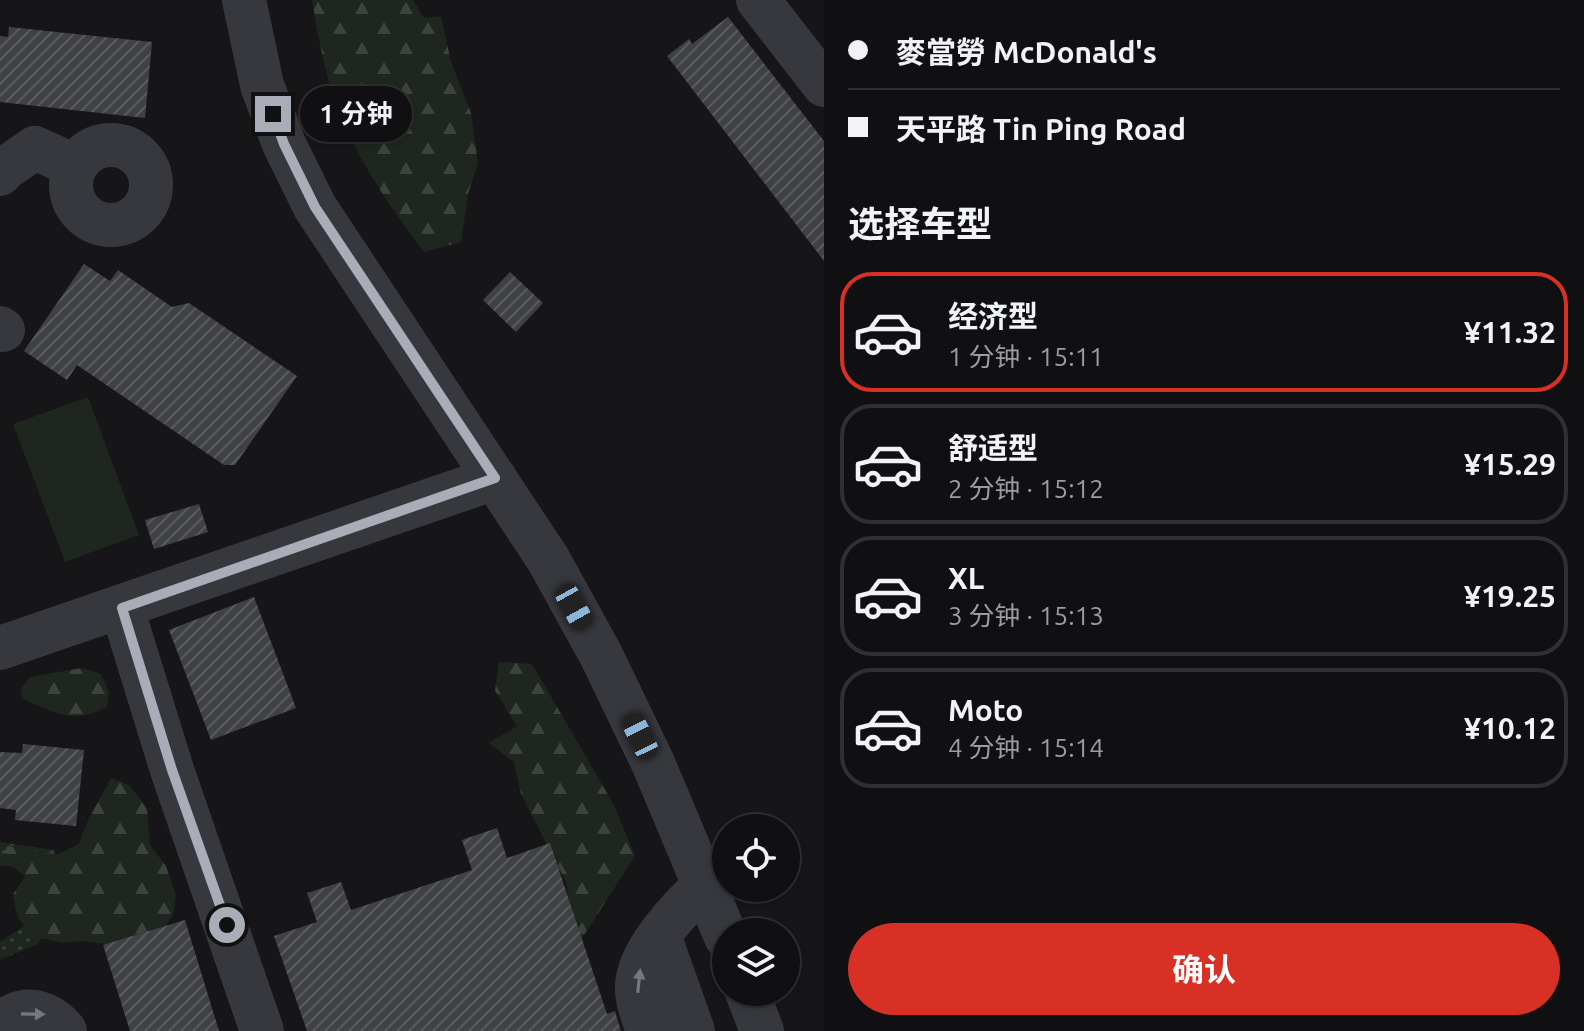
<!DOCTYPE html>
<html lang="zh">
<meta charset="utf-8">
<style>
body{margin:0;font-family:Ubuntu,"Noto Sans SC",sans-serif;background:#1e1e20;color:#f1f3f6;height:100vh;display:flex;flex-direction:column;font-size:30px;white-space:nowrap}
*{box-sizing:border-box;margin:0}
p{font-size:26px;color:#9c9d9f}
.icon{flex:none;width:44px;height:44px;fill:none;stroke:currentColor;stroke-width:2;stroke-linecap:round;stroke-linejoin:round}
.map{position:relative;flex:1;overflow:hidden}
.drawer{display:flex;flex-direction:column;background:#101012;width:760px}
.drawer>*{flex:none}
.guide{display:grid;align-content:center;height:176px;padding:0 24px;background:#101012}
.buttons{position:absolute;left:712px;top:814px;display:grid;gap:16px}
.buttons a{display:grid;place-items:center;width:88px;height:88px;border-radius:50%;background:#101012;box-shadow:0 2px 6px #0004,0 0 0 2px #303032;font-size:40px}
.end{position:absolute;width:36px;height:36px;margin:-18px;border:10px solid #a8adb8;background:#111;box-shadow:0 0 0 4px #111}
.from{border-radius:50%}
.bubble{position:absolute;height:56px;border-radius:28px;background:#101012;box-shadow:0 2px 6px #0004,0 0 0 2px #303032;font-size:26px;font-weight:700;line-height:56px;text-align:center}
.car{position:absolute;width:24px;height:48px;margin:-24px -12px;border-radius:10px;box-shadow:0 0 6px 2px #0007;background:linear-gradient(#222 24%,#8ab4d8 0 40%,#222 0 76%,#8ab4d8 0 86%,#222 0)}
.guide b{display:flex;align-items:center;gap:28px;height:76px;font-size:30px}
.guide b+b{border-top:2px solid #303032}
.guide i{width:20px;height:20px;background:#f1f3f6}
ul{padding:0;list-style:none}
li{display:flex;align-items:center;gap:24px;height:120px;margin:0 16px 12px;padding:0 8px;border:4px solid #303032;border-radius:32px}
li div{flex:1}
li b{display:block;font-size:30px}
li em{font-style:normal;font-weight:700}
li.on{border-color:#d93025}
li>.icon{width:72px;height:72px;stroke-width:1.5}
h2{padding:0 24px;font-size:36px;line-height:96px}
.cta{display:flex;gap:16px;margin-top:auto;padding:16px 24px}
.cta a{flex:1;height:92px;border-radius:48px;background:#d93025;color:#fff;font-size:32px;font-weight:700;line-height:92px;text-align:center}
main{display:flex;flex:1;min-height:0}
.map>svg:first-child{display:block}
.grass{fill:url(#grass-dots)}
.forest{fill:url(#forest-firs)}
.pitch{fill:#1e261f}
.building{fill:url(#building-hatch)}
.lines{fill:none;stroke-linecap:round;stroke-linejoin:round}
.minor{stroke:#37383d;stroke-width:44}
.oneway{fill:#757881}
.route{stroke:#a8adb8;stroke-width:10}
</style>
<main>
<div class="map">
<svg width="824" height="1031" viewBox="0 0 824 1031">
<defs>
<pattern id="grass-dots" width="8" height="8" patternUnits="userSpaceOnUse" patternTransform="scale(2)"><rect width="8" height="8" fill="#1e261f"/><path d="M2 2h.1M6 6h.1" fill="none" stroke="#3c433d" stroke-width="1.8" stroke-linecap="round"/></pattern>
<pattern id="forest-firs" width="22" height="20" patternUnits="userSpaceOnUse" patternTransform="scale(2)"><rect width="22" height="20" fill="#1e261f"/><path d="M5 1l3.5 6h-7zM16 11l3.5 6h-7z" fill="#3c433d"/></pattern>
<pattern id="building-hatch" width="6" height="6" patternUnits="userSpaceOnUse" patternTransform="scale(2)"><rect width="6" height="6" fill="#404145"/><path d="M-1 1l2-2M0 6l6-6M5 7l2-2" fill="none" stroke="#595a5e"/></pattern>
</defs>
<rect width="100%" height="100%" fill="#161618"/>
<!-- grass -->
<path class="grass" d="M0,842l54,8 3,5 -17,15 -40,-5z
M36,918l8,15 -6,11 -38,16v-18z"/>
<!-- forest -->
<path class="forest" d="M312,0h101l11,18 17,-2 10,46 20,51 7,50 -10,31 -7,48 -37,10c-30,-40 -59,-81 -79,-126 -18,-40 -26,-83 -33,-126z
M499,662l33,2 82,141 21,51 -58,90 -11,-64 -45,-88 -7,-32 -25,-19 28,-17 -22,-35z
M82,668l19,6 8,18 -2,15c-36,18 -50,6 -84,-8l-2,-10 9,-12z
M111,778l18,7 18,23 3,37 16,21 10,29 -3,20 -7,11 -59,18 -26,-3 -19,2 -30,-7 -15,-20 -4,-22 12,-17 -17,-16 -4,-16 53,10 22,-11c7,-24 21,-44 32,-66z"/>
<!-- pitch -->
<path class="pitch" d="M88,397l51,138 -74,27 -52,-138z"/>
<!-- building -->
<path class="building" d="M728,17l96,124v120l-157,-205 22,-17 3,5z
M9,27l143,15 -7,76 -145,-16v-66l8,1z
M84,264l26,17 8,-11 54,37 17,-4 108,73 -62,89h-11l-147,-100 -10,15 -43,-29z
M510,272l33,31 -27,29 -33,-32z
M199,504l9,28 -54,17 -9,-29z
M254,597l42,111 -85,32 -42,-110z
M23,744l61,6 -8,76 -61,-6 1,-10 -16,-2v-56l22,1z
M497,828l10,30 43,-15 57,171 8,-3 6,20h-314l-33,-95 43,-14 -10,-29 34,-11 10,28 121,-40 -10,-30z
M185,920l34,111h-89l-27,-86z"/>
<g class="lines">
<!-- minor -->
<path class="minor" d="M244,0l18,85 22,59 31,63 233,352 53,96 52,108 73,174
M758,0l66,85
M71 185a40 40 0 1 1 80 0a40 40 0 1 1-80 0Z
M0,174l4,-5 31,-21 40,18
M0,328l3,2
M122,608l50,162 90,261
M0,648l495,-170
M659,935l34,96
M747,992l15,39
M0,1029c16,-27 48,-20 65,2
M648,1031c-5,-14 -11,-28 -11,-43 -1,-35 45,-82 69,-104"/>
</g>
<!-- one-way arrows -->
<defs><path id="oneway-solid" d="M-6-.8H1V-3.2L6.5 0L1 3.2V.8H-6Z" transform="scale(2)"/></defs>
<g class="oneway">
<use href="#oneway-solid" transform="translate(639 981) rotate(-84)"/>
<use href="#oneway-solid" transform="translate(33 1014) rotate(1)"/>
</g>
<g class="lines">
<!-- route -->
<path class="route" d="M227,925l-55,-155 -50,-162 373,-130 -180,-271 -31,-63 -11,-30"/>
</g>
</svg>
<div class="buttons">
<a><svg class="icon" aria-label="locate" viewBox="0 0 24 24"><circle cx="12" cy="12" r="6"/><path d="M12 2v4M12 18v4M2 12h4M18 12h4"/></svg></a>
<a><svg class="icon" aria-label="layers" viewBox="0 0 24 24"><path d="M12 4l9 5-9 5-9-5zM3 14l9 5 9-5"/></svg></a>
</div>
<i class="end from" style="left:227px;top:925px"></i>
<i class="end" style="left:273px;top:114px"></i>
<div class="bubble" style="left:300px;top:86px;width:112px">1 分钟</div>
<i class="car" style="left:574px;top:607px;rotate:151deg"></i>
<i class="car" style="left:640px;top:736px;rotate:334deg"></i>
</div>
<section class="drawer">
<div class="guide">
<b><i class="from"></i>麥當勞 McDonald's</b>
<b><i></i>天平路 Tin Ping Road</b>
</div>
<h2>选择车型</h2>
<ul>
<li class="on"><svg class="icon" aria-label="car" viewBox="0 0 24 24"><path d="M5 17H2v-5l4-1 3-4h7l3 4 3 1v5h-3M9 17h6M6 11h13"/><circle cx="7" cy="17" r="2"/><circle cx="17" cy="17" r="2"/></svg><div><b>经济型</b><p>1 分钟 · 15:11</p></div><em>¥11.32</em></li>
<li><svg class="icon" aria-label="car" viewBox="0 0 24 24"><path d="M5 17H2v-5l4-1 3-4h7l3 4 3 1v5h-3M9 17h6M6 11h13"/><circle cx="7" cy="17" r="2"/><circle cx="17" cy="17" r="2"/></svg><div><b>舒适型</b><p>2 分钟 · 15:12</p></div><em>¥15.29</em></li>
<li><svg class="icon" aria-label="car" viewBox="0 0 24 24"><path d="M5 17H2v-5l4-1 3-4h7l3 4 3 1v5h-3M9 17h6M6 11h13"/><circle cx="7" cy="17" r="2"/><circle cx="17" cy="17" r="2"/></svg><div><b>XL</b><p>3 分钟 · 15:13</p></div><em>¥19.25</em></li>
<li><svg class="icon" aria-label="car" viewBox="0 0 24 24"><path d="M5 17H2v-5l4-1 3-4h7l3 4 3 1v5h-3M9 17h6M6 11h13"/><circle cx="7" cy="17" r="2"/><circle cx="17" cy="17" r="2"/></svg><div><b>Moto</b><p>4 分钟 · 15:14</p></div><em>¥10.12</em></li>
</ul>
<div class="cta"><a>确认</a></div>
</section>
</main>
